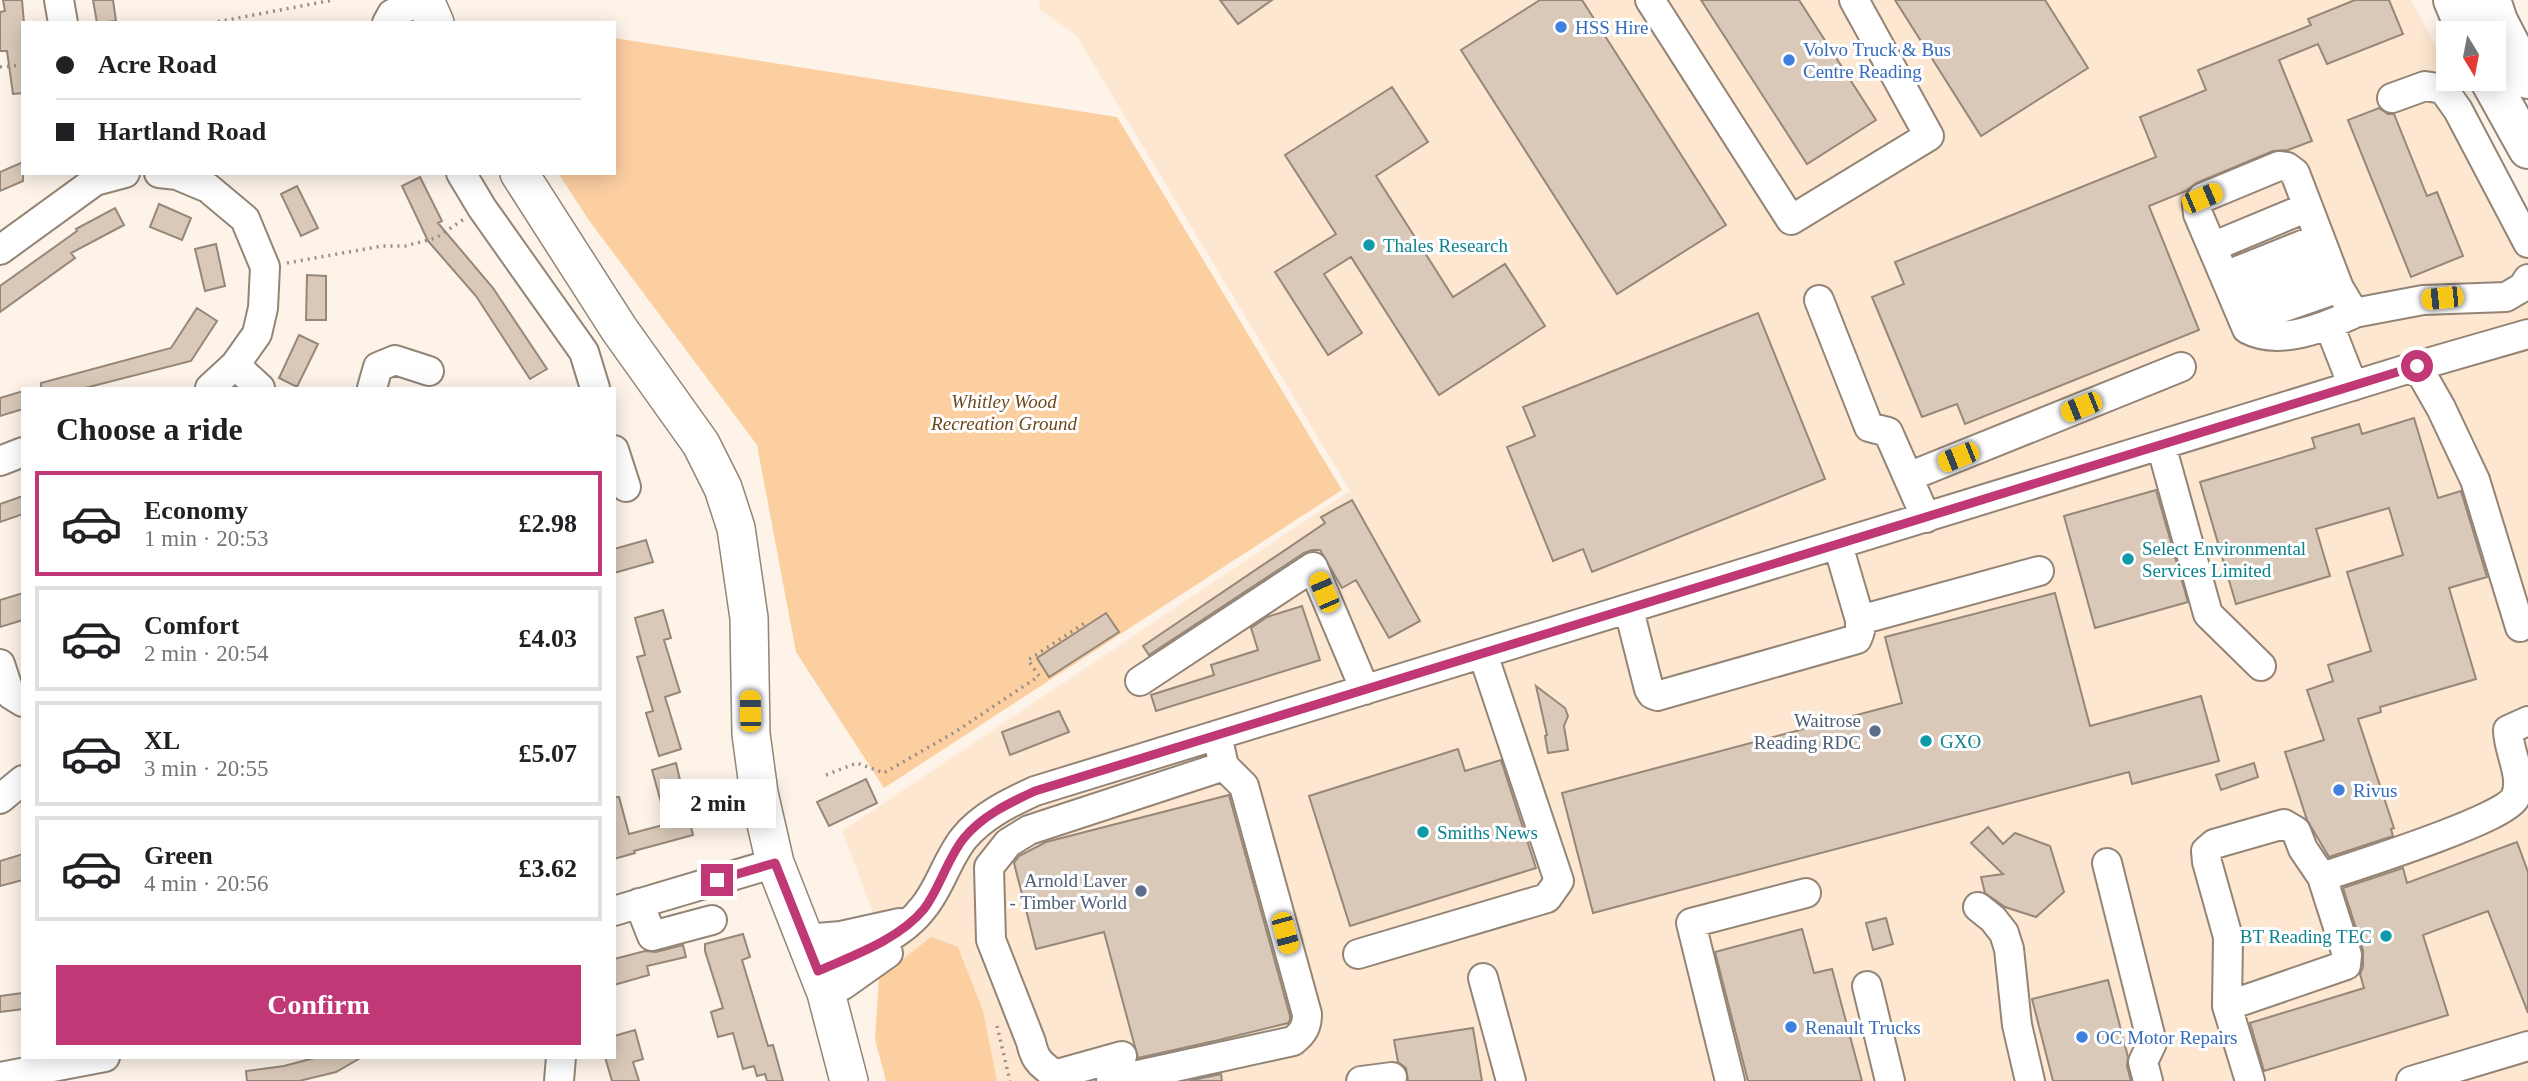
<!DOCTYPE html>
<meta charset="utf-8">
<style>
body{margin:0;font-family:"Times New Roman",serif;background:#f2f2f2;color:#202124;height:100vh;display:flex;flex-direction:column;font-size:26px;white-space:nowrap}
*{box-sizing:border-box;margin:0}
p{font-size:23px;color:#757577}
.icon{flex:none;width:38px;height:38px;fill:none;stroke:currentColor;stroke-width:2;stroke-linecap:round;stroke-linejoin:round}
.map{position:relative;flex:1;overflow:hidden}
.sheet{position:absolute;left:21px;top:387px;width:595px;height:672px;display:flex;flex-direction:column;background:#fff;border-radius:0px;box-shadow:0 4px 18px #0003}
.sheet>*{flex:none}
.top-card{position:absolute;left:21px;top:21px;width:595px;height:154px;border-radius:0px;box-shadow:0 4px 18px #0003;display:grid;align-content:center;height:154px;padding:0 35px;background:#fff}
.needle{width:46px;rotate:170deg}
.buttons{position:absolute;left:2436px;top:21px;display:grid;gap:14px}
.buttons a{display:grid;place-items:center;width:70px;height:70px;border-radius:0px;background:#fff;box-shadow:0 4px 18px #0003;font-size:35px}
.end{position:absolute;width:32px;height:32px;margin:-16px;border:9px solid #c03875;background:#fff;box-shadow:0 0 0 4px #fff}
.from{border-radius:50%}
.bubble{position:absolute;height:49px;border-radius:0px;background:#fff;box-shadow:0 4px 18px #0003;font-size:23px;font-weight:600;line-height:49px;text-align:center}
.car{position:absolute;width:21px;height:42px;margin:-21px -10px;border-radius:9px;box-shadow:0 0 5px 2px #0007;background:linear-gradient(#f5c518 24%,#345 0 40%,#f5c518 0 76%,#345 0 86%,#f5c518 0)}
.top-card b{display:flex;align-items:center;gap:24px;height:66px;font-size:26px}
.top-card b+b{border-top:2px solid #e0e0e0}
.top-card i{width:18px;height:18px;background:#202124}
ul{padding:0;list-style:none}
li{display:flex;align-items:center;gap:21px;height:105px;margin:0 14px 10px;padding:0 21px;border:4px solid #e0e0e0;border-radius:0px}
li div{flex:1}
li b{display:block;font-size:26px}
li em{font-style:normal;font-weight:600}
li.current{border-color:#c03875}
li>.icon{width:63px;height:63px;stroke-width:1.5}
h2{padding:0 35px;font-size:32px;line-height:84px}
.button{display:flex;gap:14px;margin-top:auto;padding:14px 35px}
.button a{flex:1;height:80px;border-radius:0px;background:#c03875;color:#fff;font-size:28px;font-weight:600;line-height:80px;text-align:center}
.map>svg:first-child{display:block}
.built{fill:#fee7d1}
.green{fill:#fccfa1}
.building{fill:#dac9b9;stroke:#968778;stroke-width:2}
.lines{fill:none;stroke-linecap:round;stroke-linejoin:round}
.minor-casing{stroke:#938475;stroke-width:32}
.major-casing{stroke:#938475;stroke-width:40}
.highway-casing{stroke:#938475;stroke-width:42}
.path{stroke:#978f87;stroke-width:3.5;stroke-dasharray:2 5;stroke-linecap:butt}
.minor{stroke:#fff;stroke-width:28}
.major{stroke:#fff;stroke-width:37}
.highway{stroke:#fff;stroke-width:38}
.route{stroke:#c03875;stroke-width:9}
.shop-dot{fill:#3f7fe0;stroke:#fff;stroke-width:2.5}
.culture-dot{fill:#0f9aa8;stroke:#fff;stroke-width:2.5}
.service-dot{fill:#5c6f8a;stroke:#fff;stroke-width:2.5}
.labels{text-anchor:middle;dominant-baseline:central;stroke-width:6;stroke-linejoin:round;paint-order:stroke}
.shop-label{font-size:19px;fill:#366cbe;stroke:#fff;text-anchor:start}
.culture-label{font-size:19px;fill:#0d838f;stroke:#fff;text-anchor:start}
.park-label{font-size:19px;font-style:italic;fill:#6e481d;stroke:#fff}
.service-label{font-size:19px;fill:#4e5e75;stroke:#fff;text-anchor:end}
</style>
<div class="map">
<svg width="2528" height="1081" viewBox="0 0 2528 1081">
<rect width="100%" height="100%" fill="#fdf3e9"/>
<!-- built -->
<path class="built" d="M1039,0h1372l37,68v11h6l74,134v868h-1591l-95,-250 508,-340 -274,-456 -36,-25z"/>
<!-- green -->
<path class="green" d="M614,38l503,79 225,373 -458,298 -88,-136 -39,-207 -169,-226 -30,-46h56z
M931,937l27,10 25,64 14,70h-111l-11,-42 4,-61z"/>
<!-- building -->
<path class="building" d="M3,0h19l2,23 -1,70 -10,1 -6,-43h-7v-39l5,-1z
M93,0h20l3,21 -19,2z
M1220,0h52l-34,24z
M1540,0h42l144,225 -109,69 -156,-244z
M1701,0h98l77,120 -69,44z
M1895,0h150l43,68 -107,68z
M2355,0h34l14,34 -76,30 -9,-20 -39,16 33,81 -24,9 -15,1 -77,32 -10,8 -37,15 50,124 -234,94 -8,-20 -35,13 -50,-120 32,-13 -9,-22 261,-105 -16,-40 66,-27 -8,-20 113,-45 -3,-6z
M1392,87l36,55 -52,34 77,121 52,-33 40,62 -106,69 -88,-138 -27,17 38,59 -34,22 -53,-83 61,-38 -51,-79z
M2379,108l9,6h6l33,82 10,-4 26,64 -52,21 -63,-157z
M23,162v19l-23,10v-19z
M420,177l22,44 -4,2 55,65 54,81 -17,10 -54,-83 -48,-55 -26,-55z
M297,186l21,42 -17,8 -20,-42z
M159,204l32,14 -9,22 -32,-13z
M115,208l9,17 -53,28 4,5 -75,54v-26l77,-55 -1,-2z
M216,244l9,42 -20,5 -10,-42z
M307,275l19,1v44h-20z
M197,308l20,13 -26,40 -106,27h-44v-5l130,-35z
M1758,313l67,166 -233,93 -9,-23 -30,12 -46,-114 28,-11 -12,-29z
M299,335l19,9 -21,43 -18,-9z
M23,391v18l-23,7v-18z
M2414,418l24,80 23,-7 26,86 -38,11 27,91 -96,28 1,5 -23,7 36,109 -3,1 2,7 -64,21 -22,-37 -22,-68 39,-12 -17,-50 26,-9 -5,-16 43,-14 -24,-79 56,-17 -14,-47 -73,21 14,47 -94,28 -36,-122 115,-34 -3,-10 47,-14 3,10z
M2156,490l32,112 -93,26 -31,-112z
M23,496v18l-23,8v-18z
M1352,500l68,121 -31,17 -33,-58 -14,8 -22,-38h-8l-8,3 -155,102 -6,-9 182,-123 -4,-6z
M646,540l7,22 -39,11v-24z
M23,593v27l-23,7v-27z
M2055,593l35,133 111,-30 18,65 -87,23 -3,-12 -536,141 -31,-120 340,-90 -17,-66z
M1302,606l18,54 -164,51 -5,-16 63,-20 -3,-10 47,-15 -7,-22 16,-11z
M663,610l8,28 -7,2 16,52 -15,5 16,52 -22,7 -13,-43 7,-2 -16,-54 8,-2 -10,-37z
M1106,613l13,19 -70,45 -12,-19z
M1536,686l29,22 3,8 -4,10 4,24 -20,3 -3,-17 2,-1z
M1059,711l10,21 -59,23 -8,-23z
M1458,749l7,22 36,-11 35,108 -186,58 -41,-130z
M676,763l17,72 -59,16 1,2 -21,6v-62h5l10,37 38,-10 -15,-54z
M2254,763l4,14 -37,13 -5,-15z
M866,779l11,24 -48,23 -12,-24z
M1229,795l61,221v4l-2,3 -69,17 -81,18 -34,-126 -68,17 -22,-86 5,-7 27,-14z
M1988,827l15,17 12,-11 35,13 14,46 -28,25 -31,-10 -20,-14 -4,-16 22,-3 -32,-31z
M2517,842l11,30v141l-40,-102 -65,24 25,80 -184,56 -14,-48 114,-35 -4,-14 3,-7v-17l-20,-62 60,-20 4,15z
M23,854v26l-23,6v-25z
M1886,918l7,26 -20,6 -7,-27z
M1802,929l12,44 18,-4 30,112h-114l-33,-129z
M743,934l7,23 -8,3 26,86 5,-1 10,36h-16l-2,-7 -8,2 -3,-10 -11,3 -10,-36 -15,4 -7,-25 12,-4 -18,-57v-7z
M683,945l3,12 -39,9 2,9 -35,10v-26l31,-8 11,1z
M2108,980l20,77 -1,9 4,15h-78l-21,-82z
M23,993v16l-23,3v-16z
M1473,1028l9,53h-74l-2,-13 -8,-6 -4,-22z
M635,1030l8,29 -10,3 6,19h-27l-7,-24h9v-21z
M318,1057h44l-26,15 -37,9h-52l-1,-10 38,-5z
M1221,1074l1,7h-34z"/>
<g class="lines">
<!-- minor casing -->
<g class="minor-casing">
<path id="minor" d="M59,0l4,23
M1650,0l141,220 138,-84 -75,-136
M387,23l5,-9 30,-14
M2392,98l33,-12 18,3 15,21 70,133
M159,173l18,2 31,13 37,31 20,48 -2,41 -6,26 -22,31 -25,23
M461,173l21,35 102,144 11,36
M2212,247l96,-40
M0,250l95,-69 30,-8
M2225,276l95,-38
M1819,300l50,127 19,5 38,86
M2235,300l94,-38
M2354,313l-15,-25 -44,-115 -8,-6 -8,-1 -77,32 -5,7 1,9 49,115c32,17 76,-1 106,-15l1,-1 69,-13 83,-3 17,-10 5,-8
M2244,321l95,-33
M2329,325l24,61
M235,365l25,23
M2417,366l24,42 34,72 45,147
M372,388l6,-21 17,-7 34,11
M2161,445l47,169 53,52
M614,450l12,37
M0,461l23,-9
M1908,477l273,-110
M1629,610l20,79 3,5 5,2 200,-57 3,-8v-11l-22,-75
M1860,620l179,-49
M0,664l10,30 13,8
M1140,681l173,-114 52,123
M0,799l23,-19
M2107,863l45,180 -9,19 5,19
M2322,877c30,-10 183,-58 193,-79 10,-21 -7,-46 -7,-68l20,-9
M639,903l13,33 60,-16
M1978,907l15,12 11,14 5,16 8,76 13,56
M614,911l161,-48
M805,939l36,-3 59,-13
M1358,954l189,-56 12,-17 -76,-227
M818,971c34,-15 82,-32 105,-63 17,-20 24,-49 41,-70 18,-22 45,-35 71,-47l1382,-425 111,-32
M1483,978l28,103
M1867,986l23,95
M826,993l17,-8 45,-32
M2227,1006l119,-41 1,-10 -25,-78 -19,-28 -7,-18 -12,-7 -70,20 -8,7 1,11 21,75 -1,69 23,75
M1054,1075l68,-19
M0,1077l105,-20
M559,1081l2,-24
M1057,1081c-9,-18 -20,-11 -26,-39l-40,-102 -2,-73 19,-24 21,-13 195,-64
M1111,1081l182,-40c10,-8 14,-14 14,-27l-63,-228 -20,-20 -7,-31
M1361,1081l31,-4
M1730,1081l-39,-158 115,-30
M2411,1081l117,-35"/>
</g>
<!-- major casing -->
<g class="major-casing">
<path id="major" d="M425,0l10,23
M519,173l100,156 82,115 22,44 13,40 13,90 2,116 8,59 16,70 51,130 23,88"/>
</g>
<!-- highway casing -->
<g class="highway-casing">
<path id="highway" d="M2453,0l14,33
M2491,0l7,21 30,58
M2489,79l39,70"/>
</g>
<!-- path -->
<path class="path" d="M211,23l122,-23
M0,67l23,-2
M287,263l95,-17h23l31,-8 28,-19
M826,775l31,-12 27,10 71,-41 84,-56 -11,-16 60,-39
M997,1026l13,55"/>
<!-- minor -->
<use href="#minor" class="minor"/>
<!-- major -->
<use href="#major" class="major"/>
<!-- highway -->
<use href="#highway" class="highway"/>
</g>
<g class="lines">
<!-- route -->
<path class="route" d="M717,880l58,-17 43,108c34,-15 82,-32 106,-62 16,-21 23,-50 40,-71 18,-22 45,-35 71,-47l1382,-425"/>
</g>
<!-- markers -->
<g class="shop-dot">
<circle cx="1561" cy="27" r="7"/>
<circle cx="1789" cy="60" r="7"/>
<circle cx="2339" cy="790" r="7"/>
<circle cx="1791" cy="1027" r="7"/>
<circle cx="2082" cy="1037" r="7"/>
</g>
<g class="culture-dot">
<circle cx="1369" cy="245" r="7"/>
<circle cx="2128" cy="559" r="7"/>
<circle cx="1926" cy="741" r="7"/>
<circle cx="1423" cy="832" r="7"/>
<circle cx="2386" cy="936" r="7"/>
</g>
<g class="service-dot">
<circle cx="1875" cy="731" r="7"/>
<circle cx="1141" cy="891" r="7"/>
</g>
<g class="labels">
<!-- shop labels -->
<g class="shop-label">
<text x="1575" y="27">HSS Hire</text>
<text x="1803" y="49">Volvo Truck &amp; Bus<tspan x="1803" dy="22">Centre Reading</tspan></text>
<text x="2353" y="790">Rivus</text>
<text x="1805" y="1027">Renault Trucks</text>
<text x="2096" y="1037">OC Motor Repairs</text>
</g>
<!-- culture labels -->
<g class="culture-label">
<text x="1383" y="245">Thales Research</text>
<text x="2142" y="548">Select Environmental<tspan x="2142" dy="22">Services Limited</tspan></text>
<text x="1940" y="741">GXO</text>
<text x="1437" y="832">Smiths News</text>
<text x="2372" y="936" text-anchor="end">BT Reading TEC</text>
</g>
<!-- park labels -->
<g class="park-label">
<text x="1004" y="401">Whitley Wood<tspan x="1004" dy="22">Recreation Ground</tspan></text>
</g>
<!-- service labels -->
<g class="service-label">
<text x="1861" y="720">Waitrose<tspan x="1861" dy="22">Reading RDC</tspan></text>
<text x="1127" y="880">Arnold Laver<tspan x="1127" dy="22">- Timber World</tspan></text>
</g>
</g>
</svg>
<div class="buttons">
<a><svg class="needle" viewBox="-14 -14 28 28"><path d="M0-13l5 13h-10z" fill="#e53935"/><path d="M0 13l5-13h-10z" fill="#757577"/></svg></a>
</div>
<i class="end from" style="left:2417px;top:366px"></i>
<i class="end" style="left:717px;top:880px"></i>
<div class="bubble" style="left:660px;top:779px;width:116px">2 min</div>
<i class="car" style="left:2202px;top:198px;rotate:67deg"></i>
<i class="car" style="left:2442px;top:298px;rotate:264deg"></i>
<i class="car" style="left:2081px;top:407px;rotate:248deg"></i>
<i class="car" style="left:1958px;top:457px;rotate:248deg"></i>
<i class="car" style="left:1324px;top:592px;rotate:337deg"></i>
<i class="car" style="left:750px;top:711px;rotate:359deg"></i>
<i class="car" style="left:1285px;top:933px;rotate:165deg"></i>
<div class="top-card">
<b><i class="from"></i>Acre Road</b>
<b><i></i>Hartland Road</b>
</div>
<section class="sheet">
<h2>Choose a ride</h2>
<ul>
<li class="current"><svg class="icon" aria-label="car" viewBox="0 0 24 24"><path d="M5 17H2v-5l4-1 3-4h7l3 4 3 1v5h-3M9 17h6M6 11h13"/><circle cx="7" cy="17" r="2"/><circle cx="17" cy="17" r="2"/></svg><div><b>Economy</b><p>1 min · 20:53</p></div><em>£2.98</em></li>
<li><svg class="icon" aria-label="car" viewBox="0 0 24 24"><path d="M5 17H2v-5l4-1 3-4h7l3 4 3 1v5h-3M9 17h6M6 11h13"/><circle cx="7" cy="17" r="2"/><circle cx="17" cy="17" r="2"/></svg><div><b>Comfort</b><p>2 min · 20:54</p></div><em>£4.03</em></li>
<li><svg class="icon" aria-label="car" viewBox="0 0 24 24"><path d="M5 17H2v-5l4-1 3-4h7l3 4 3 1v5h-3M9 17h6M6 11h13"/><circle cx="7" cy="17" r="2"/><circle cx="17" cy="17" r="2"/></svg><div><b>XL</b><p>3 min · 20:55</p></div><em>£5.07</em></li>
<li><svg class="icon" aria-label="car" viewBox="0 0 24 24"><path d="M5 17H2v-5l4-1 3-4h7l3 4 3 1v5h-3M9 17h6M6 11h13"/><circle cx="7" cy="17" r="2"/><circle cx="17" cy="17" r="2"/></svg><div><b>Green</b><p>4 min · 20:56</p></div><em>£3.62</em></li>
</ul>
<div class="button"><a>Confirm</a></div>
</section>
</div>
